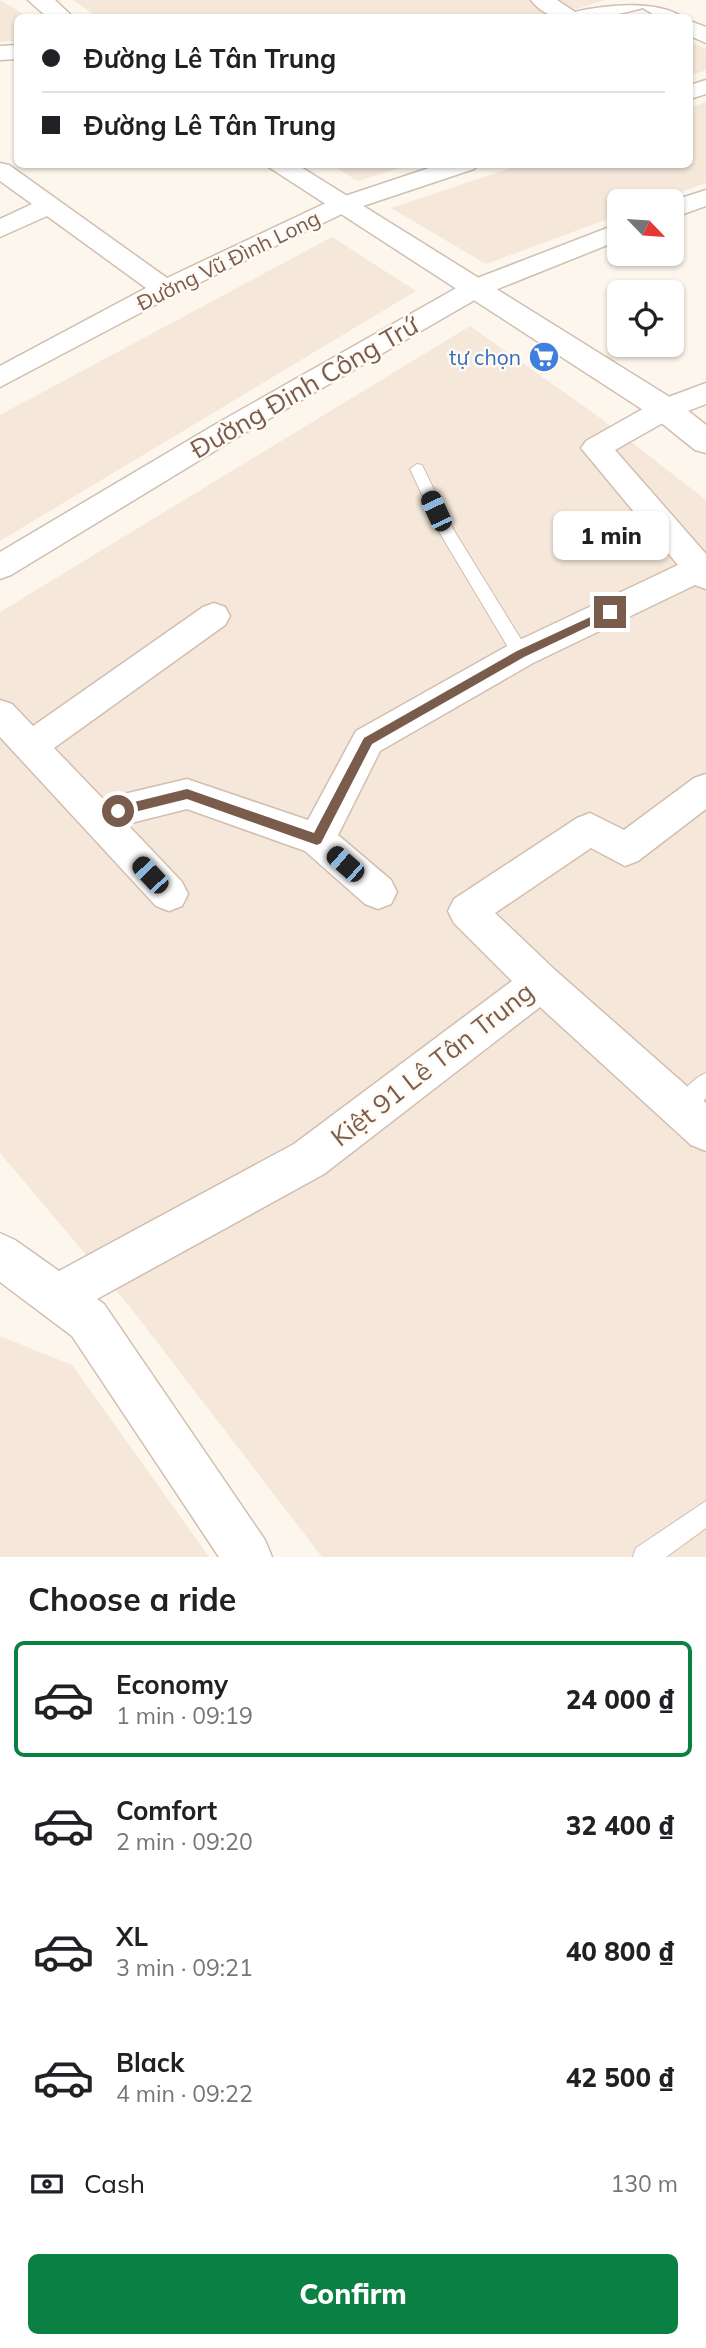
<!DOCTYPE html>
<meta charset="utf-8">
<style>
body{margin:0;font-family:Mulish,sans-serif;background:#f2f2f2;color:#202124;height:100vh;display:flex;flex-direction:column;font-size:26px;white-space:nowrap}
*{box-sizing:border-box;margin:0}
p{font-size:23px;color:#757577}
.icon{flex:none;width:38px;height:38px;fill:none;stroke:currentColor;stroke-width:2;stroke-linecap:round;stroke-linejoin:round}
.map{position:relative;height:1557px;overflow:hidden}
.sheet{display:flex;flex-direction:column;background:#fff;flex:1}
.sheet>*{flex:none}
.hud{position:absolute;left:14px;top:14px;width:679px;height:154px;border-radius:10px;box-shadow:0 2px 5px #0004;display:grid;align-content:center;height:154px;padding:0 28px;background:#fff}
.needle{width:46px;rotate:115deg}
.fabs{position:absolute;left:607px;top:189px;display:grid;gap:14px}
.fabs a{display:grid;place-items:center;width:77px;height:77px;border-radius:10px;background:#fff;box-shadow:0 2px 5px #0004;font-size:35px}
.end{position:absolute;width:32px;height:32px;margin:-16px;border:9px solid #7a5c4d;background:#fff;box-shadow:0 0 0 4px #fff}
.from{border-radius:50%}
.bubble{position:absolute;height:49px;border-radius:10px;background:#fff;box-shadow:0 2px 5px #0004;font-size:23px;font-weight:800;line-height:49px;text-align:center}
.car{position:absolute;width:21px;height:42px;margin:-21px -10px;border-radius:9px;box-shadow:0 0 5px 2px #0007;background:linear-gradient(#222 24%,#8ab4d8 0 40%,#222 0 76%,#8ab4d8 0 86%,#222 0)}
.hud b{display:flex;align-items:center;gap:24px;height:66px;font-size:26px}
.hud b+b{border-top:2px solid #e0e0e0}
.hud i{width:18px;height:18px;background:#202124}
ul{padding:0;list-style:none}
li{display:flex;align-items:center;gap:21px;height:116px;margin:0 14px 10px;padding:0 14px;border:4px solid transparent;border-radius:10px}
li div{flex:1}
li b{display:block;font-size:26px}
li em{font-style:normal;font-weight:800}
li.selected{border-color:#0b8043}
li>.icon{width:63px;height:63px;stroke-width:1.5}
h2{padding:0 28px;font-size:32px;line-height:84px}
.pay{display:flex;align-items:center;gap:18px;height:77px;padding:0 28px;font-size:26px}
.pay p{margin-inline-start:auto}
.action{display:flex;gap:14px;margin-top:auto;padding:14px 28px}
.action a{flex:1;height:80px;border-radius:10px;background:#0b8043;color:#fff;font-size:28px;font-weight:800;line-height:80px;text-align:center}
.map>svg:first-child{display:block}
.residential{fill:#f5e8da}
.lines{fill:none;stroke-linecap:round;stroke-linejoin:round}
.service-casing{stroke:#d1beb0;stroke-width:2}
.minor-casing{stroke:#d1beb0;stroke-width:3}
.tertiary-casing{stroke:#d1beb0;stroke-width:3}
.service{fill:#fff;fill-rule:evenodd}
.minor{fill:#fff;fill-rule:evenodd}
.tertiary{fill:#fff;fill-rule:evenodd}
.route{fill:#7a5c4d}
.labels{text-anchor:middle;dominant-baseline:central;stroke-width:5;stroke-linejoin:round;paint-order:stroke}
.far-street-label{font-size:21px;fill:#7a5c4d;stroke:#fffaf3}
.far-shop-label{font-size:21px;fill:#366cbe;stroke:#fffaf3;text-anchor:end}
.street-label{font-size:26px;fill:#7a5c4d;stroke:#fffaf3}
</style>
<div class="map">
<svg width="706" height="1557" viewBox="0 0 706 1557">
<rect width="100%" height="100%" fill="#fdf6ec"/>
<!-- residential -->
<path class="residential" d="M0,0l28,17 -10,1 -1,23 -17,1z
M73,0h532l-28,9 -45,9h-433z
M690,41l16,8v21l-16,6z
M706,102v81l-50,18h-36l-1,14 -133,49 -95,-56 129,-43 170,-1v-56z
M331,165v-1l78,1 -51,16z
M332,237l84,54 -416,250v-126z
M470,326l125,88 111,86v1057h-384l-192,-250 -130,-154v-541z
M0,1336l72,29 137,192h-209z"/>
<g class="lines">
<!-- service casing -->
<g class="service-casing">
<path id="service" d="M417,464l5,1 31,64 74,120 2,5 -2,5h-12l-74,-124 -31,-66z
M706,1073v25l-17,18 -7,3 -7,-3 -3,-7c5,-13 21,-31 34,-36z
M706,1501v27l-40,29h-33l3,-9z"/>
</g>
<!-- minor casing -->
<g class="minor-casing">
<path id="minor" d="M531,0h26l18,12c33,-8 84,-12 109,6h-25l-16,-10c-32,8 -88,25 -112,-8z
M690,21l16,6v16l-16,-7z
M18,45v14l-18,1v-14z
M706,80v14l-16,5v-14z
M0,163l9,2 158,113 163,-77 111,-37h37l-4,5 -126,42 -174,84 -174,92v-21l146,-78 -99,-72 -47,21v-18l32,-15 -32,-23z
M706,190v16l-34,12v-17z
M620,223v17l-135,54 -249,144 -225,137 -11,4v-27l216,-128 251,-142z
M706,383v21l-31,12 -60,34 91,104v35l-11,-4 -162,78 -153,88 -42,84 53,45 6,12 -6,12 -13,5 -13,-5 -60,-53 -118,-42 -60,15 55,58 6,12 -6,12 -13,5 -13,-5 -156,-169v-37l12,4 21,22 170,-119 11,-4 11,4 5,9 -5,9 -171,123 49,51 84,-20 121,41 48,-89 153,-86 169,-80 -97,-117 5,-7 69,-39z
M706,774v35l-68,52 -13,5 -34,-18 -96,65 60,57 151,133v48l-15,-6 -151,-138 -216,167 -227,125 7,5 161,236 7,17h-53l-147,-221 -72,-54v-49l15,7 44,31 235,-127 218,-163 -58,-58 -6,-12 6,-12 123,-81 13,-5 34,17 70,-52z"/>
</g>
<!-- tertiary casing -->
<g class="tertiary-casing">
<path id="tertiary" d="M28,0h27l19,18h-26z
M264,164h32l380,237 30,24v28l-11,-3 -41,-33z"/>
</g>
<!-- service -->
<use href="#service" class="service"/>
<!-- minor -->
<use href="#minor" class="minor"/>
<!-- tertiary -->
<use href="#tertiary" class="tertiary"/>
</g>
<!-- route -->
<path class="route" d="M610,608l3,1v6l-89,42 -152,87 -51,99 -4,2 -130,-46 -69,17 -6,-5 6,-5 69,-17 127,44 50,-95 153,-87z"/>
<!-- icons -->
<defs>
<g id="supermarket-disc" transform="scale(1.575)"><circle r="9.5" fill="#3f7fe0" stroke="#fffaf3"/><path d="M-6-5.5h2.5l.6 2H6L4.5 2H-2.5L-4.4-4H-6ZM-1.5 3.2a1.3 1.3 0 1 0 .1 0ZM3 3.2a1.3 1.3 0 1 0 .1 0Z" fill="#fff"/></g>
</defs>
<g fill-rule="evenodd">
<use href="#supermarket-disc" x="544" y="357"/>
</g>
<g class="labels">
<!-- far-street labels -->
<g class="far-street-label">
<text transform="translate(228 260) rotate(-26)">Đường Vũ Đình Long</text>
</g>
<!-- far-shop labels -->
<g class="far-shop-label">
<text x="521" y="357">tự chọn</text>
</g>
<!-- street labels -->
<g class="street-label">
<text transform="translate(304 387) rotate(-30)">Đường Đinh Công Trứ</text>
<text transform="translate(432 1064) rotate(-38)">Kiệt 91 Lê Tân Trung</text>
</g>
</g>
</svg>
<div class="fabs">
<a><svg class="needle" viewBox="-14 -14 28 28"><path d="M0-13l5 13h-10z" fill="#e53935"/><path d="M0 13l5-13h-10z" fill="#757577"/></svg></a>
<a><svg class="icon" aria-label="locate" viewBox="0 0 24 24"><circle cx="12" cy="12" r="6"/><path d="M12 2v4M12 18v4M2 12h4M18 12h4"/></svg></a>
</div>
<i class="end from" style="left:118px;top:811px"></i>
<i class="end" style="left:610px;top:612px"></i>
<div class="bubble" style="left:553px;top:511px;width:116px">1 min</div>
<i class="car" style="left:436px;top:511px;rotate:335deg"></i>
<i class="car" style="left:345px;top:864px;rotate:311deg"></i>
<i class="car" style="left:150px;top:875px;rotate:317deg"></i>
<div class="hud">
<b><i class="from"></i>Đường Lê Tân Trung</b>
<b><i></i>Đường Lê Tân Trung</b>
</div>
</div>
<section class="sheet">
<h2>Choose a ride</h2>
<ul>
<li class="selected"><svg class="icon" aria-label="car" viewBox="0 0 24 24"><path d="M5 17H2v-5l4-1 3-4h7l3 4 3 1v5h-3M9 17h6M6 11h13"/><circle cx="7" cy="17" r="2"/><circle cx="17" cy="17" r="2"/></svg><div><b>Economy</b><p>1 min · 09:19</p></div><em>24 000 ₫</em></li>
<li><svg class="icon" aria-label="car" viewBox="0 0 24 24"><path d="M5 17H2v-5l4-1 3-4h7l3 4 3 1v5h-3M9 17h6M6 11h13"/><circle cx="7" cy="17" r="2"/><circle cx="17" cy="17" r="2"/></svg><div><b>Comfort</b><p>2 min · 09:20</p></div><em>32 400 ₫</em></li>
<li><svg class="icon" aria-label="car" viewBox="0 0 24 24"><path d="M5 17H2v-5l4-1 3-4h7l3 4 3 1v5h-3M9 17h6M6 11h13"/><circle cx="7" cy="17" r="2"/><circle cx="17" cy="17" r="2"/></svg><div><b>XL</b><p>3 min · 09:21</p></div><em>40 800 ₫</em></li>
<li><svg class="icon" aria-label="car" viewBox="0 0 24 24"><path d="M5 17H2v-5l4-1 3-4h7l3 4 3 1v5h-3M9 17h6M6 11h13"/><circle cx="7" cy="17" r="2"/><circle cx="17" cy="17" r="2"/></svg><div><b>Black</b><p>4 min · 09:22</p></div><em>42 500 ₫</em></li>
</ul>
<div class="pay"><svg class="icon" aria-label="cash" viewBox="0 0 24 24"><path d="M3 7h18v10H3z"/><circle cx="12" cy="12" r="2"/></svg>Cash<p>130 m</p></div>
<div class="action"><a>Confirm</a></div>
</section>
